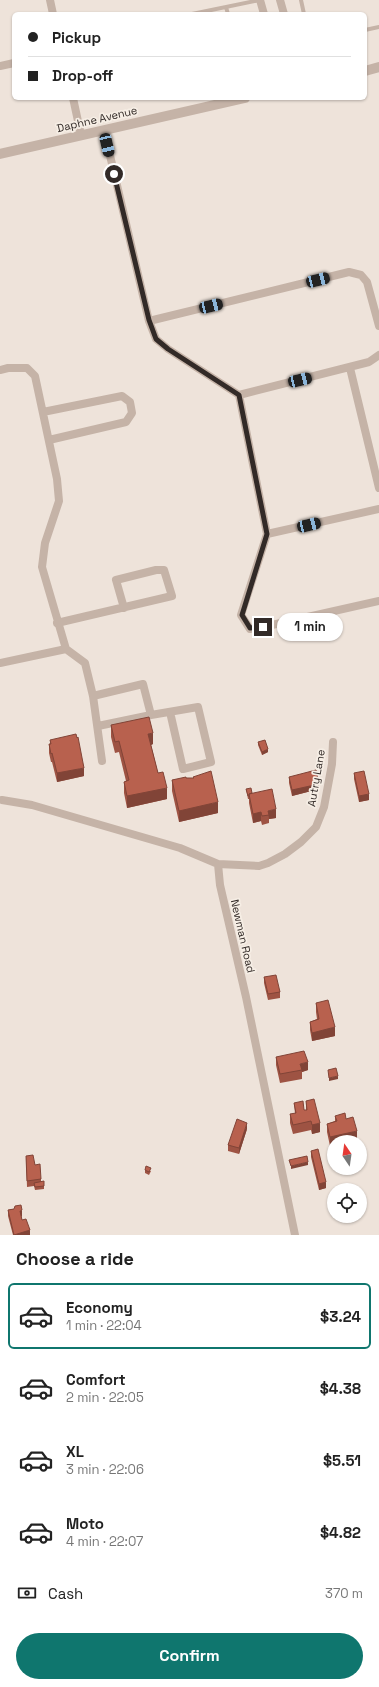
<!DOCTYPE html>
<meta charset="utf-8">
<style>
body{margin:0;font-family:"Space Grotesk",sans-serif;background:#f2f2f2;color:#222;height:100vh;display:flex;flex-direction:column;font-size:15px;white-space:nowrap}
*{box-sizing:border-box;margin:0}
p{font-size:13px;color:#767676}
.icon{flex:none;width:22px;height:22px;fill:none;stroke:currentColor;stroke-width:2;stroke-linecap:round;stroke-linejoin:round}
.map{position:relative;height:1235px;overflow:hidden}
.details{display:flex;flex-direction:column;background:#fff;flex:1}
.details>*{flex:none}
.banner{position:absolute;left:12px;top:12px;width:355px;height:88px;border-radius:6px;box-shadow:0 1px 3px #0004;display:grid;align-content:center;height:88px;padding:0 16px;background:#fff}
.needle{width:26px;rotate:347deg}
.tools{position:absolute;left:327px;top:1135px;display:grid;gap:8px}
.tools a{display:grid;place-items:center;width:40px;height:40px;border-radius:50%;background:#fff;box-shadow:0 1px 3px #0004;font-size:20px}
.end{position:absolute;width:18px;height:18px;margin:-9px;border:5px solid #322a27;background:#fff;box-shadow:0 0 0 2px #fff}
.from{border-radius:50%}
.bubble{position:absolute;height:28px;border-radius:14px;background:#fff;box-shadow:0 1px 3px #0004;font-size:13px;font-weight:800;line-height:28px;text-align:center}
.car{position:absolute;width:12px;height:24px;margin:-12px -6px;border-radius:5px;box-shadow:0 0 3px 1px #0007;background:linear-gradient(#222 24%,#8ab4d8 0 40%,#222 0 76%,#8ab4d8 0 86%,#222 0)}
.banner b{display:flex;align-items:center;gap:14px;height:38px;font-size:15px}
.banner b+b{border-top:1px solid #e0e0e0}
.banner i{width:10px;height:10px;background:#222}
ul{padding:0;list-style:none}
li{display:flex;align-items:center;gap:12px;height:66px;margin:0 8px 6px;padding:0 8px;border:2px solid transparent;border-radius:6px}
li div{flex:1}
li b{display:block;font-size:15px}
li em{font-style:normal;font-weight:800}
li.on{border-color:#0f766e}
li>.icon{width:36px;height:36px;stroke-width:1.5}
h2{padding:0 16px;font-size:18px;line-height:48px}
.pay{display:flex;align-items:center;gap:10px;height:44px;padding:0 16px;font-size:15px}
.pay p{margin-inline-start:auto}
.button{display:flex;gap:8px;margin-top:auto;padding:8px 16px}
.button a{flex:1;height:46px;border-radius:24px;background:#0f766e;color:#fff;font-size:16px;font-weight:800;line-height:46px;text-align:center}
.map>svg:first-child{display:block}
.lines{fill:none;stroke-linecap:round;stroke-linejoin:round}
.service{stroke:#c5b3a7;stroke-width:4}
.minor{stroke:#c5b3a7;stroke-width:8}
.tertiary{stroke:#c5b3a7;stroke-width:10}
.wall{fill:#9e5343}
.shaded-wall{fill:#814437}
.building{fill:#b8614e;stroke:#814437}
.route{stroke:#322a27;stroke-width:5}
.labels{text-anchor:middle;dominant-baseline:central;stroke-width:3.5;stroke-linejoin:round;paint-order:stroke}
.street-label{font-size:11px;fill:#322a27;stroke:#f6eee5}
</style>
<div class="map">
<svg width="379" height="1235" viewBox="0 0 379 1235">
<rect width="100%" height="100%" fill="#eee3da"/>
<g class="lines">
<!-- service -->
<path class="service" d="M301,0l3,14
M226,7l2,7
M192,14l68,-14
M365,30l14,-3"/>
<!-- minor -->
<path class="minor" d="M50,0l3,14
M260,0l4,14
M280,0l4,14
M0,66l14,-3
M73,98l8,37
M104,130l45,191 7,18 12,10 71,46 28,139 -26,81 9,14 13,-2 116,-26
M149,321l200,-49 12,3 6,7 12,44
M350,368l29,120
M0,370l8,-2h19l8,8 22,103 2,22 -14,42 -3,24 24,82
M239,395l130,-33 10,-7
M43,412l79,-16 8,6 2,11 -6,9 -77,18
M267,534l112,-25
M57,623l115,-27 -8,-26h-8l-40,10 8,28
M0,663l66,-14 19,14 8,33 9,65
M93,696l50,-12 8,31 -53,11
M151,715l47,-8 13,55 -28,7 -13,-57
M2,800l30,5 148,43 38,16 41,2 9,-3 17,-9 16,-12 15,-15 8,-20 8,-43 1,-22
M218,864l2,21 26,112 49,238"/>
<!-- tertiary -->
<path class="tertiary" d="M365,71l14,-4
M0,154l245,-56"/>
</g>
<!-- wall -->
<path class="wall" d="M111,725l42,19 -2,1 7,28 9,26 -40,9 -3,-15v-11l2,-1 -7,-29 -4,1 -4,-16z
M50,740l34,36 -27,6 -5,-20h-1l-2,-9v-9h1z
M258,742l10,10 -6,3 -4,-10z
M354,773l15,27 -10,2 -5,-23z
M289,777l30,12 -27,7 -3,-13z
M186,778h7l25,35 -39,9 -7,-31v-11z
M246,789l6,4 24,25 -7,1v4l-7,2 -1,-4 -8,2 -4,-20v-4h-1z
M264,977l16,15v6l-12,2 -4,-17z
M316,1003l19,33 -23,5 -2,-11v-8l7,-3 -1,-7z
M276,1057l32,13 -6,2v7l-22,4 -4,-18z
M306,1101l14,31 -8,2 -1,-4 -18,4 -3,-11v-9h5l-1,-11 10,7h2z
M335,1116l11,3 11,20 -27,7 -3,-14v-8l8,-3z
M247,1129l-8,25 -11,-3v-6z
M311,1151l15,37 -7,2 -8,-33z
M26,1156l9,9 6,14v3l3,-1v8l-9,1 -1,-4 -7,1z
M145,1170l6,1 -2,4 -4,-2z
M14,1209l8,7 -1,1 1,3 8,15h-17l-5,-19v-6z"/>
<!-- shaded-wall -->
<path class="shaded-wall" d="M153,733v11l-5,2v-12z
M268,749v3l-6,3v-3z
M84,768v8l-27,6v-9z
M319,784v5l-27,7v-6z
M167,788v11l-40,9v-12z
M369,794v6l-10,2v-6z
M218,802v11l-39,9v-11z
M276,809v9l-7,1 -1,-8z
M261,812v9l-8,2v-9z
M335,1027v9l-23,5v-8z
M308,1062v8l-6,2 -2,-8z
M338,1076v3l-9,2v-3z
M247,1123v6l-8,25v-6z
M320,1123v9l-8,2v-9z
M357,1131v8l-12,3h-11v3l-4,1v-9z
M308,1162v3l-17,4v-3z
M326,1182v6l-7,2v-6z
M22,1210v6l-2,1v-6z
M30,1230v5h-16z"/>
<!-- building -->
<path class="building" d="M149,717l4,16 -5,1 10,39 5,-1 4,16 -40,8 -3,-14 5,-2 -10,-39 -4,1 -4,-17z
M76,734l1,4 1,-1 6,31 -27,5 -5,-20 -1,1 -2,-10h2l-1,-4z
M265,740l3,9 -6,3 -4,-10z
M316,770l3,14 -27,6 -3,-13z
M211,771l7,31 -39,9 -7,-31 14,-3v1h8l-1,-1z
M364,771l5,23 -10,2 -5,-23z
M251,788l1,5 -3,1v2h-1l-2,-7z
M272,789l4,20 -8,2 1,4 -7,1 -1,-4 -8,2 -4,-20z
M276,975l4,17 -12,2 -4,-17z
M328,1000l7,27 -23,6 -2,-11 9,-3 -3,-16z
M304,1051l4,11 -8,2 2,6 -22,4 -4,-17z
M336,1068l2,8 -9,2 -1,-8z
M314,1099l6,24 -8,2 -1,-4 -18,4 -3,-11 6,-1 -2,-10 9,-2 1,9h3l-1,-9z
M345,1113l1,6 7,-2 4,14 -27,6 -3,-13 10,-3 -2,-5z
M237,1119l10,4 -8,25 -11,-3z
M318,1149l8,33 -7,2 -8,-33z
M33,1155l2,10 5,-1 1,15 -14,2 -1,-25z
M307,1156l1,6 -17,4 -2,-6z
M146,1166l5,2 -2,4 -4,-2z
M44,1181v5l-9,1 -1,-4z
M21,1205l1,5 -2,1 2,9 4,-1 4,11 -16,5 -6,-25 6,-1 1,-3z"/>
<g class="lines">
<!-- route -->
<path class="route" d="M114,174l35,146 7,19 12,10 71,46 28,139 -25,81 8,13 13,-1"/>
</g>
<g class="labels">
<!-- street labels -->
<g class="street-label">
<text transform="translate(97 119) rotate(-13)">Daphne Avenue</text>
<text transform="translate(316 778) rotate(-80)">Autry Lane</text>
<text transform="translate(243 936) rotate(77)">Newman Road</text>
</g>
</g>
</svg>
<div class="tools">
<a><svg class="needle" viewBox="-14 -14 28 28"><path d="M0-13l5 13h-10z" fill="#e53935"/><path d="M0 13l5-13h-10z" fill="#767676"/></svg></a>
<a><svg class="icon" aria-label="locate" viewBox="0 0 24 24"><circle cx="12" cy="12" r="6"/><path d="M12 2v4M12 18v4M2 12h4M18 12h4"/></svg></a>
</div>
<i class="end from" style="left:114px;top:174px"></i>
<i class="end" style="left:263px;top:627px"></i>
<div class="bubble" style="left:277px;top:613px;width:66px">1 min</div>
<i class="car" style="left:107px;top:145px;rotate:167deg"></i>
<i class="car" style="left:318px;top:280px;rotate:76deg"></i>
<i class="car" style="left:211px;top:306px;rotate:77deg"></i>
<i class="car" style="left:300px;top:380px;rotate:77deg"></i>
<i class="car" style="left:309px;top:525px;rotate:77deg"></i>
<div class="banner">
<b><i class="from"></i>Pickup</b>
<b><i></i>Drop-off</b>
</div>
</div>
<section class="details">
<h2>Choose a ride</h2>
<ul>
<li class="on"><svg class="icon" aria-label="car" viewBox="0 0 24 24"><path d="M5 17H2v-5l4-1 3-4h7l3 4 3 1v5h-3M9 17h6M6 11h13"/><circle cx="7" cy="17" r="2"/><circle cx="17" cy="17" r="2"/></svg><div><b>Economy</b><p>1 min · 22:04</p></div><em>$3.24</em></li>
<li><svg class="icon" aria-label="car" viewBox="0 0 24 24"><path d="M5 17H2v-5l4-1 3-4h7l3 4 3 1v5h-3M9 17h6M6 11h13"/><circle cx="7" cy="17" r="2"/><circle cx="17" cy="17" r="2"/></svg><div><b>Comfort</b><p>2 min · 22:05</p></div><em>$4.38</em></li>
<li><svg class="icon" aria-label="car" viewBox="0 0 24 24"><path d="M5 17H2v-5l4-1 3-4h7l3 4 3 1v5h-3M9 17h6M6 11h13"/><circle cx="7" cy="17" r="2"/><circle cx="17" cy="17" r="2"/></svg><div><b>XL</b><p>3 min · 22:06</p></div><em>$5.51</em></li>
<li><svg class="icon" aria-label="car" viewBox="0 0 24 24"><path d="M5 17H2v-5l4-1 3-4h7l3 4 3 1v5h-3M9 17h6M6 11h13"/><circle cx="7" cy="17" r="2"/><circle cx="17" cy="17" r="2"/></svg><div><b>Moto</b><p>4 min · 22:07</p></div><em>$4.82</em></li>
</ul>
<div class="pay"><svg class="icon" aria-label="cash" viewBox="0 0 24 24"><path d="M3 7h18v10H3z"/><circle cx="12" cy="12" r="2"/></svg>Cash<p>370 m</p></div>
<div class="button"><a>Confirm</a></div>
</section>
